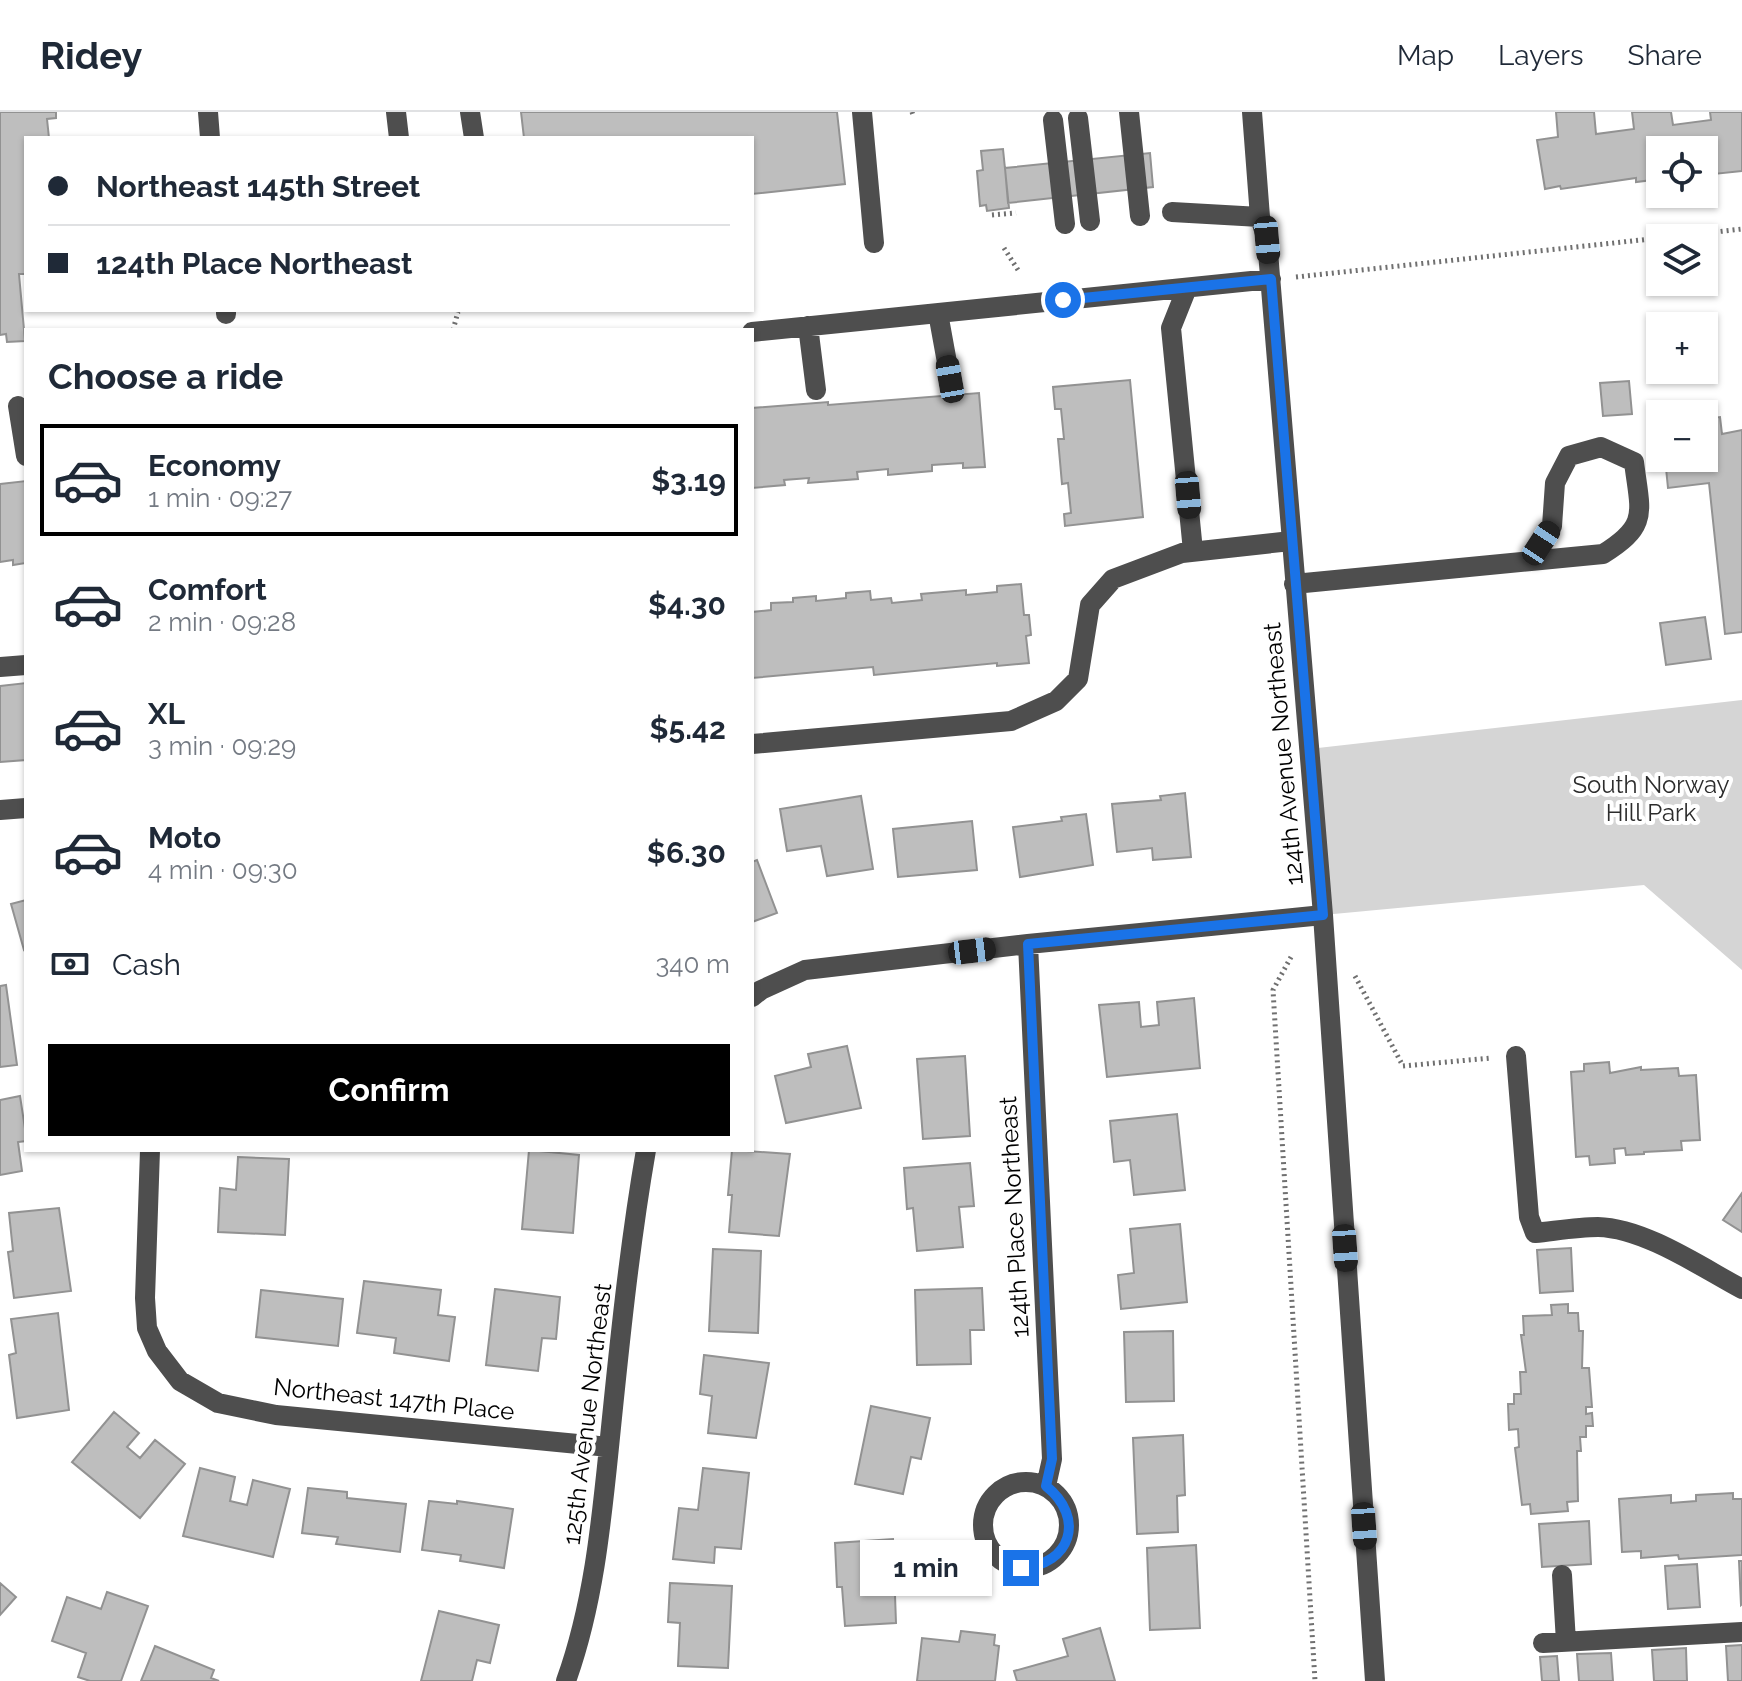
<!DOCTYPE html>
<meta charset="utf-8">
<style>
body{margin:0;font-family:Raleway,sans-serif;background:#f2f2f3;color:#1f2937;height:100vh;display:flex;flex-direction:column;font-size:30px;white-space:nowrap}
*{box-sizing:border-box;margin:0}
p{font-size:26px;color:#747a83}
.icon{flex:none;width:44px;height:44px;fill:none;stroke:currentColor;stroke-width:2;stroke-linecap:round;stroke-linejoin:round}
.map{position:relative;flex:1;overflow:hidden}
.side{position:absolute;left:24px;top:216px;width:730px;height:824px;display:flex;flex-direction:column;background:#fff;border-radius:0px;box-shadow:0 2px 6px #0004}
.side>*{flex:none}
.banner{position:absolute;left:24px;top:24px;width:730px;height:176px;border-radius:0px;box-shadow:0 2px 6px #0004;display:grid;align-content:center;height:176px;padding:0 24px;background:#fff}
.fabs{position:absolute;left:1646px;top:24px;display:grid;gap:16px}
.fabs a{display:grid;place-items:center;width:72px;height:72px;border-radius:0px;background:#fff;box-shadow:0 2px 6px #0004;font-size:40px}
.end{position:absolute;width:36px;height:36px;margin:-18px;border:10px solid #1a73e8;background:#fff;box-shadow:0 0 0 4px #fff}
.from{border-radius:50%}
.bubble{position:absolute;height:56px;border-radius:0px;background:#fff;box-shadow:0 2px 6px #0004;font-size:26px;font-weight:700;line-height:56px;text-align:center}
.car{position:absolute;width:24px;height:48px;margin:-24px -12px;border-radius:10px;box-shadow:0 0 6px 2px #0007;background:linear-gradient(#222 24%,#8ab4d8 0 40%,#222 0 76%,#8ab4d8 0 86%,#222 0)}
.banner b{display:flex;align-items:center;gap:28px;height:76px;font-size:30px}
.banner b+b{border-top:2px solid #e0e1e3}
.banner i{width:20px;height:20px;background:#1f2937}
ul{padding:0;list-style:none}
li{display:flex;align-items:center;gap:24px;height:112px;margin:0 16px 12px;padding:0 8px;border:4px solid transparent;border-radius:0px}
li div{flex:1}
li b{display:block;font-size:30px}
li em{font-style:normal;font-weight:700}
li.active{border-color:#000}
li>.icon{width:72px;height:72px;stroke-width:1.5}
h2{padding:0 24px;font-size:36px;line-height:96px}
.pay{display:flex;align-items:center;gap:20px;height:88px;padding:0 24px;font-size:30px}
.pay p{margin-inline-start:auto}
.cta{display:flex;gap:16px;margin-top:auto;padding:16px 24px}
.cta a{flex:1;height:92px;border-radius:0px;background:#000;color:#fff;font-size:32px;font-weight:700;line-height:92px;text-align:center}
header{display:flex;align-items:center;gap:48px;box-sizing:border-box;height:112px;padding:0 40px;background:#fff;border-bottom:2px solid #e0e1e3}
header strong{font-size:38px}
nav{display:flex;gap:44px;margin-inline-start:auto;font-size:28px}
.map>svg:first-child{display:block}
.green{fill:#d5d5d5}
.building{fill:#bebebe;stroke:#929292;stroke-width:2}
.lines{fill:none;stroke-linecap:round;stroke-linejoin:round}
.path{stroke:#707070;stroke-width:5;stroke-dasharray:2 4;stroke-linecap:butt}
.minor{stroke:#4e4e4e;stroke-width:20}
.route{stroke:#1a73e8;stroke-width:10}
.labels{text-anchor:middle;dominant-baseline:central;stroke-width:8;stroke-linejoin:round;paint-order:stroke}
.street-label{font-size:24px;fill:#000;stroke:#fff}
.park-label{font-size:24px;fill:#2c2c2c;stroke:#fff}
</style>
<header>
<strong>Ridey</strong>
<nav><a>Map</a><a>Layers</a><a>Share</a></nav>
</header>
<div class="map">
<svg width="1742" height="1569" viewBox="0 0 1742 1569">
<rect width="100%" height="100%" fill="#fff"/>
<!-- green -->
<path class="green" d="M1742,588v270l-98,-85 -321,30 -14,-166z"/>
<!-- building -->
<path class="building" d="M0,0h56v6l-9,1 2,19h-23v136h-7l6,67 -18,1 -1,-8 -6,1z
M521,0h316l8,72 -93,10v-56h-228z
M1556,0h38l2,22 38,-5 -2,-17h39l2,13 38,-5 -1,-8h32v59l-28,3v-4l-10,1v-21h-44v29l-24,3v-4l-75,11 -1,-3 -15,3 -8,-49 21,-3z
M1003,37l6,59 -22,3 -1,-6 -6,1 -3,-35 6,-1 -2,-19z
M1150,41l3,34 -145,16 -3,-35z
M1130,268l13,137 -78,9 -1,-12 7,-1 -3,-30 -6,1 -4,-45h6l-3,-30h-6l-2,-22z
M1629,269l3,33 -29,2 -3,-33z
M979,281l6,74 -22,1v-5l-31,2v6l-44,4v-6l-31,3 1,7 -50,4 1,-5 -25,2 1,5 -33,3v-80l76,-6v3z
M1720,305l2,17 20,-4v202l-17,2 -16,-151 -41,5 -3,-30h39v-39z
M26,369v82l-13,2v-5l-13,2v-78z
M1021,472l3,31h5l2,20 -5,1 3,27 -32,3v-3l-123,12 -1,-8 -121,11v-66l19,-2v-7l22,-1v-4l23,-2v5l30,-3v-5l24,-2 1,9 20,-2 1,5 30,-3 -1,-6 45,-4v5l31,-3v-6z
M1705,505l6,42 -45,6 -6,-42z
M26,571v77l-26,2v-76z
M1185,681l6,64 -38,3 -1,-12 -35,4 -5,-48 49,-4 -1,-4z
M861,684l12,73 -46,7 -6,-30 -34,5 -7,-42z
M1086,702l7,51 -73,12 -7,-50 49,-6 -1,-4z
M972,709l5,49 -79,7 -5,-48z
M757,748l20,53 -25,9v-60z
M26,788v49l-2,1 -13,-46z
M6,873l11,80 -17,2v-81z
M1194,886l6,70 -93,9 -8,-72 40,-3 2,25 18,-2 -2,-23z
M847,934l14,62 -75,15 -11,-47 36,-9 -3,-13z
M965,944l5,80 -47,3 -6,-80z
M1609,950l1,11 31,-6v3l37,-2 1,8 17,-1 4,65 -19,1 1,9 -38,2v2l-18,1 -1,-7 -11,1 1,14 -25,2 -1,-9 -13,1 -5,-85 13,-1v-7z
M20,984l6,39v6l-8,1 4,29 -22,4v-75z
M1177,1002l8,76 -51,5 -4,-35 -16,2 -4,-41z
M529,1038l50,5 -6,78 -51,-4z
M732,1038l58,4 -11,82 -50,-4 3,-37h-4z
M238,1045l51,2 -4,76 -67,-3 2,-44 16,2z
M970,1051l4,43 -15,1 4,40 -46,4 -4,-43 -6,1 -3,-41z
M1742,1081v39l-19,-12z
M59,1096l12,83 -57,7 -6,-46 5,-1 -4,-38z
M1180,1112l7,78 -66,7 -3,-34 16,-2 -4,-44z
M1571,1136l2,43 -33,2 -3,-43z
M713,1137l48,2 -3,82 -49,-2z
M364,1169l77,9 -3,25 17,2 -6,44 -55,-8 2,-15 -39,-5z
M982,1176l2,42h-14l1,34 -54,1 -2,-75z
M495,1177l65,8 -4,42 -14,-1 -4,33 -52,-6z
M261,1178l82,9 -5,47 -82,-9z
M1568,1192v9h10l1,18h4l-1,37h7l3,39h-6v7l6,-1 1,13h-7v11h-6l1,14h-4l1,50 -11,1 1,9 -37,3 -1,-10 -8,1 -7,-57 4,-1 -1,-18 -9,1 -1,-26h6v-10h7l-1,-22h6l-5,-37h3l-1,-19 29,-1 -1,-10z
M58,1201l11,97 -52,8 -8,-63 7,-2 -5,-34z
M1173,1219l1,70 -48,1 -2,-70z
M704,1243l65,8 -13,75 -48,-5 4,-37 -12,-2z
M871,1294l59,12 -9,41 -10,-2 -8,37 -48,-10z
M114,1300l25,21 -12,14 13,11 15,-18 30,24 -45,54 -68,-56z
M1183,1323l2,60 -8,1 1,36 -41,2 -4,-96z
M200,1356l35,9 -5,24 17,4 6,-25 37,9 -17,68 -90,-21z
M703,1356l46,5 -8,76 -26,-2 -1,16 -41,-4 6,-51 19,2z
M308,1376l39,4v6l59,6 -6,48 -64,-8 2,-7 -36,-4z
M1733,1381v6h9v56l-63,4 -1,-4 -37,3v-7l-19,1 -3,-53 52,-4v8l25,-2v-6z
M429,1389l28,3v-3l56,8 -9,59 -44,-7 1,-6 -39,-5z
M1589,1409l2,43 -49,3 -3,-43z
M893,1427l3,84 -51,3 -3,-39h-5l-2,-44z
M1196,1433l4,83 -50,2 -3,-82z
M1739,1449h3v43l-1,1z
M1697,1452l3,43 -32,2 -3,-43z
M0,1471l16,14 -16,18z
M670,1471l62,3 -4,82 -50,-2 2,-43 -12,-1z
M107,1480l41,14 -27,75h-31l-12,-4 8,-24 -34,-12 15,-44 34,12z
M439,1499l60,14 -9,38 -13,-3 -5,21h-51z
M1100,1516l15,53h-98l-3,-10 54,-15 -5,-17z
M961,1519l34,4 -1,10 5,1 -4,35h-78l5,-43 37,4z
M1742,1533v36h-14l-2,-35z
M155,1534l59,24 -3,8 8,3h-78z
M1686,1536l1,33h-33l-2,-31z
M1611,1541l2,28h-34l-2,-27z
M1557,1544l2,25h-17l-2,-24z"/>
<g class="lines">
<!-- path -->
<path class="path" d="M912,0l1,3
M992,103l24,-2
M1661,126l81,-9
M1004,136l14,22
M1296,165l364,-39
M453,218l5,-18 3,-2
M1288,756l2,14
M1291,845l-18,33 42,691
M1355,864l48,90 88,-8"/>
<!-- minor -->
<path class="minor" d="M208,0l2,26
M396,0l3,26
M470,0l4,26
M862,0l12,131
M1129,0l11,104
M1252,0l8,105 7,23 56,675 52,766
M1078,6l12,103
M1053,8l12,104
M1172,100l88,5
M1187,176l-16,40 22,223
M226,198v4
M938,201l12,66
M808,214l8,64
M752,220l519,-53
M18,294l8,50
M1294,472l309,-30c47,-29 37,-42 31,-92l-33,-15 -32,9 -14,27 -3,43 -23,35
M0,555l26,-2
M752,632l259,-23 45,-20 22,-22 12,-74 23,-26 69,-26 109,-12
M0,698l26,-2
M1028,832l24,515 -6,27
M752,885l9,-7 44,-20 223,-26 295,-29
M1516,944l13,161 6,16c20,-2 42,-6 63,-6 46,1 103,40 144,62
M150,1038l-5,148 2,30 10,23 23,30 38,22 58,12 333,32
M983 1413a43 43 0 1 1 86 0a43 43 0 1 1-86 0Z
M1562,1463l4,67
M1543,1531l199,-11
M566,1569c27,-75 35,-155 43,-234 10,-99 20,-199 37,-297"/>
</g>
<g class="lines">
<!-- route -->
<path class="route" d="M1021,1456c50,-3 65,-50 25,-82l6,-27 -24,-515 295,-29 -52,-636 -208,21"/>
</g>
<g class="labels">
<!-- street labels -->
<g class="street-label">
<text transform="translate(1283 642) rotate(-95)">124th Avenue Northeast</text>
<text transform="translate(1014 1105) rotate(-93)">124th Place Northeast</text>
<text transform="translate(394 1287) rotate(6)">Northeast 147th Place</text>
<text transform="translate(587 1302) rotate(-83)">125th Avenue Northeast</text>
</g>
<!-- park labels -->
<g class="park-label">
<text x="1651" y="672">South Norway<tspan x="1651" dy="28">Hill Park</tspan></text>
</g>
</g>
</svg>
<div class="fabs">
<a><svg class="icon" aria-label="locate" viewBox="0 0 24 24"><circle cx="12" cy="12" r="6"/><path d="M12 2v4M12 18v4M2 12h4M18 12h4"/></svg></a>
<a><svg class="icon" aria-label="layers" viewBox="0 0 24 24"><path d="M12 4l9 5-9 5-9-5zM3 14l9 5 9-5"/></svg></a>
<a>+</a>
<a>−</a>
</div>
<i class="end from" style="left:1063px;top:188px"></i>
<i class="end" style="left:1021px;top:1456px"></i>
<div class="bubble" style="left:860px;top:1428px;width:132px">1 min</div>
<i class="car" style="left:1267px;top:128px;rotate:175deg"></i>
<i class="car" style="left:950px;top:267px;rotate:350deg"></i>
<i class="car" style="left:1188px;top:383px;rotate:175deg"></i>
<i class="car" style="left:1541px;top:431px;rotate:33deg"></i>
<i class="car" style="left:972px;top:839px;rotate:83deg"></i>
<i class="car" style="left:1345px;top:1136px;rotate:176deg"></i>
<i class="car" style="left:1364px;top:1414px;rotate:176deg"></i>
<div class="banner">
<b><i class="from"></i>Northeast 145th Street</b>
<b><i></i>124th Place Northeast</b>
</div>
<section class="side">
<h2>Choose a ride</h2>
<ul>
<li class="active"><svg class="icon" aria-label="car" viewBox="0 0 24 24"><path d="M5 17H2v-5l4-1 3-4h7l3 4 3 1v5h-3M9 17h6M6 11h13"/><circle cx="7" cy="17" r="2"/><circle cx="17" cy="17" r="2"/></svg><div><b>Economy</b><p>1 min · 09:27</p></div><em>$3.19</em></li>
<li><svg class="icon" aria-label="car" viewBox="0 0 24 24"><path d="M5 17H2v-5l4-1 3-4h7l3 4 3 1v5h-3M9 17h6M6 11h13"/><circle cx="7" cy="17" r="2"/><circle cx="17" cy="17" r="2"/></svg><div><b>Comfort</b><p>2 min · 09:28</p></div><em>$4.30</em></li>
<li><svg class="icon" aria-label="car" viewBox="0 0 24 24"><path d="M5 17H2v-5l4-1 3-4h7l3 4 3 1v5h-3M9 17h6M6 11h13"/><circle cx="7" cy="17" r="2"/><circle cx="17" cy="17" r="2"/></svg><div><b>XL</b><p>3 min · 09:29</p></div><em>$5.42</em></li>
<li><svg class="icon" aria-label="car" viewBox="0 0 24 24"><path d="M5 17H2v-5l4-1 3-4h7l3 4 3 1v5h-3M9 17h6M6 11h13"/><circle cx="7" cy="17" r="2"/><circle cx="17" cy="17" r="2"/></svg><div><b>Moto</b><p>4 min · 09:30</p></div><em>$6.30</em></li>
</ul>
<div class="pay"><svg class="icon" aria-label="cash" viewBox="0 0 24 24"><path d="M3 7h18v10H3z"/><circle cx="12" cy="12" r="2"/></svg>Cash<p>340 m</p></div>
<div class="cta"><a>Confirm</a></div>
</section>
</div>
